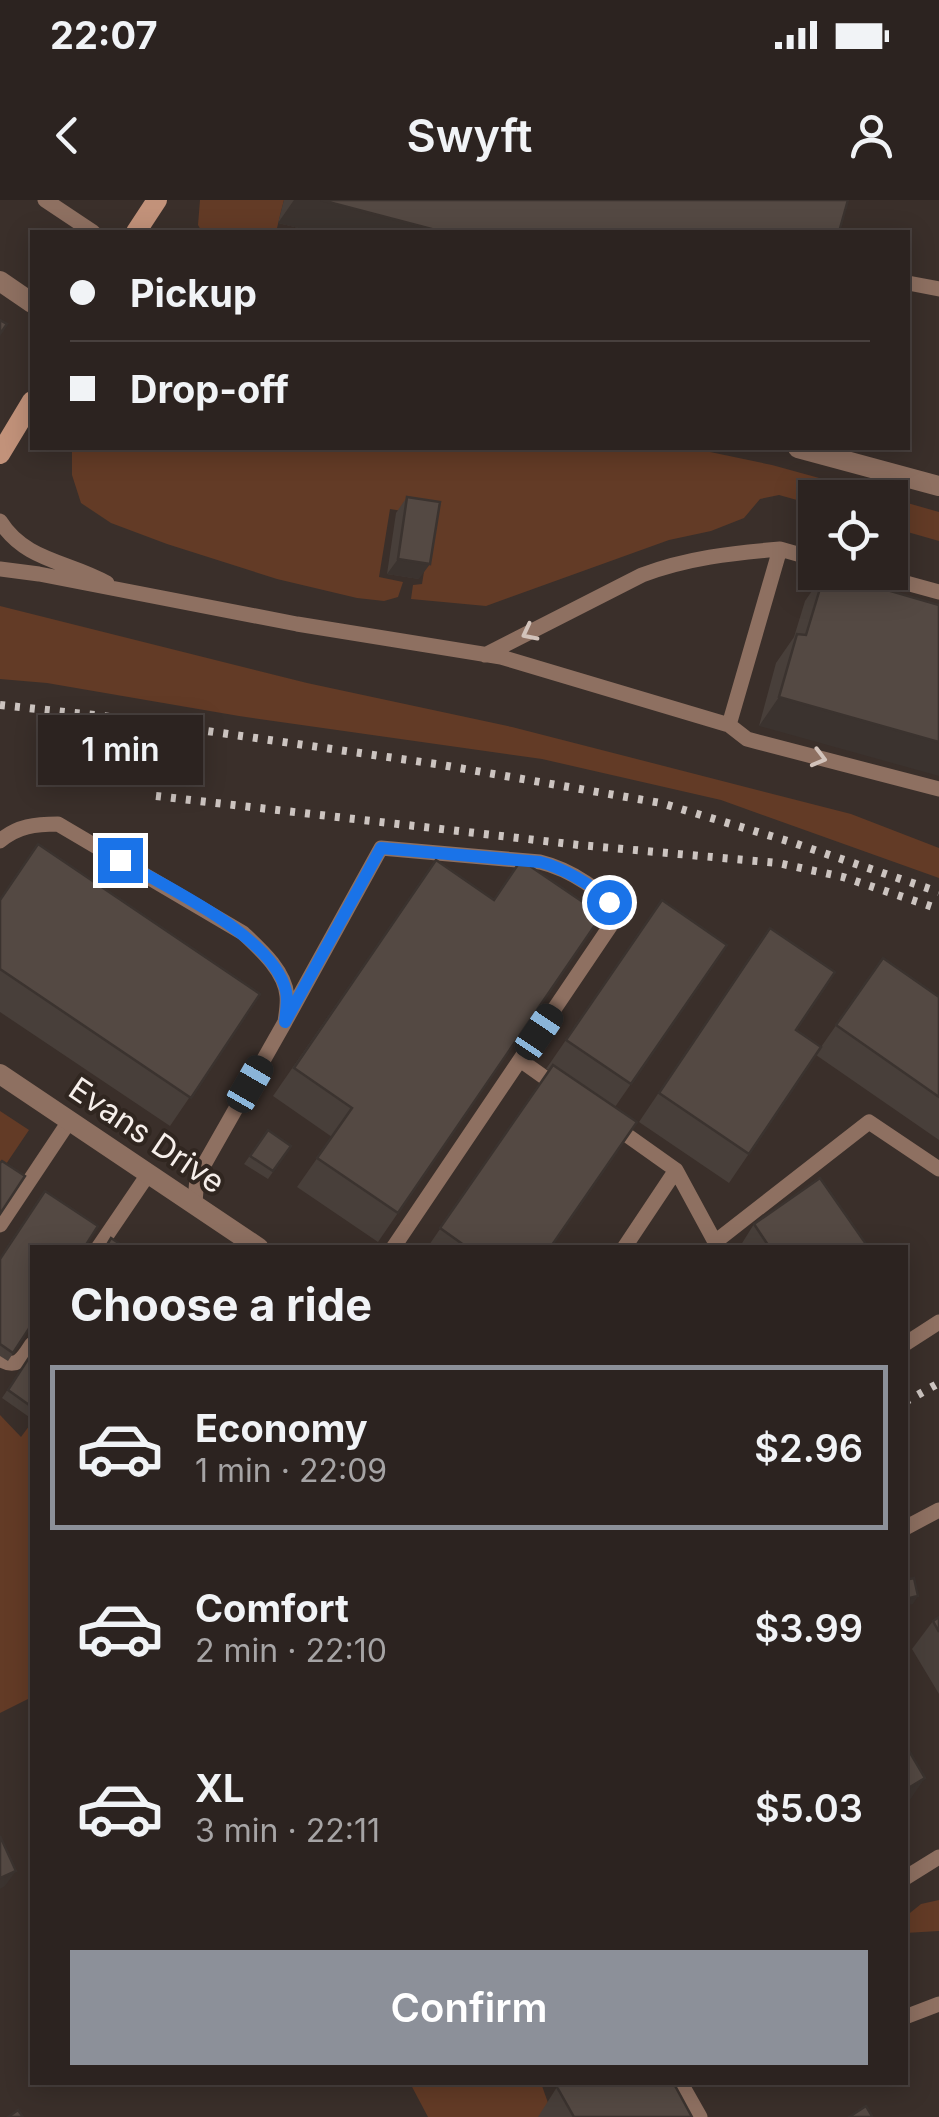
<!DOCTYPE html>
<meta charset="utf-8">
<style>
body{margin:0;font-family:Inter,sans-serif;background:#382f2d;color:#f1f3f6;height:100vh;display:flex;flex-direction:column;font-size:38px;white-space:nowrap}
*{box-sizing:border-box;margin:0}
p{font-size:32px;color:#a6a4a5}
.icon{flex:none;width:55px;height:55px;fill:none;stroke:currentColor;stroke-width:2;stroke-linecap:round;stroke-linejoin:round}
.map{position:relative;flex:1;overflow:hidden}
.sheet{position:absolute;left:30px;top:1045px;width:878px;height:840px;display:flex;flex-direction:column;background:#2c2320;border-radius:0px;box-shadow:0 5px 25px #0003,0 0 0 2px #48403e}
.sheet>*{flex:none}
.guide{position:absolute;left:30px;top:30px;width:880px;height:220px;border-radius:0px;box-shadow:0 5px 25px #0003,0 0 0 2px #48403e;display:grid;align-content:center;height:220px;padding:0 40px;background:#2c2320}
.buttons{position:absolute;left:798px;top:280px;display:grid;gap:20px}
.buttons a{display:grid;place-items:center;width:110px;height:110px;border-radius:0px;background:#2c2320;box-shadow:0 5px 25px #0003,0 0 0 2px #48403e;font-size:50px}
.end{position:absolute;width:45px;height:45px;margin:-22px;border:12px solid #1a73e8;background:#fff;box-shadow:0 0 0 5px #fff}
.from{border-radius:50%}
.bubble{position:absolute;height:70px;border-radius:0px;background:#2c2320;box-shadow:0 5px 25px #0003,0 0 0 2px #48403e;font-size:32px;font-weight:600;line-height:70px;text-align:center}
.car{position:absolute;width:30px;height:60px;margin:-30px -15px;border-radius:12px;box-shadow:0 0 8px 2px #0007;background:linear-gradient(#222 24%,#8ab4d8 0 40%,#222 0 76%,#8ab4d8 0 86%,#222 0)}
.guide b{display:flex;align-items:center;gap:35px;height:95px;font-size:38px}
.guide b+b{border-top:2px solid #48403e}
.guide i{width:25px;height:25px;background:#f1f3f6}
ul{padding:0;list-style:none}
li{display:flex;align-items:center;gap:30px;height:165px;margin:0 20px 15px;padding:0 20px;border:5px solid transparent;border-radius:0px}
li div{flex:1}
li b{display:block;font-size:38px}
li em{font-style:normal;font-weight:600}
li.selected{border-color:#8c9099}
li>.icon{width:90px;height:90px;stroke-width:1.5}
h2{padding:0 40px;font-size:45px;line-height:120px}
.button{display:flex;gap:20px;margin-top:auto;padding:20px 40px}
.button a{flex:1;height:115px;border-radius:0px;background:#8c9099;color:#fff;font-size:40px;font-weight:600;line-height:115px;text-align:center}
.status{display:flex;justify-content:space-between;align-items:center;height:70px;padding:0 50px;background:#2c2320;direction:ltr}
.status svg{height:28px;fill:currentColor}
header{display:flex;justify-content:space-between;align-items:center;height:130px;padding:0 40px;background:#2c2320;font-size:45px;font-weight:600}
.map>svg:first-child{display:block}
.green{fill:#633b26}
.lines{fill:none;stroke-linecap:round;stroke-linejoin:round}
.service{stroke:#8e7061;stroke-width:15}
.minor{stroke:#8e7061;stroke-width:20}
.secondary{stroke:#c2927a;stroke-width:20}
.rail{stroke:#ccc4c0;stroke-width:8;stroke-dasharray:5 10;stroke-linecap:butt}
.wall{fill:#483f3a}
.shaded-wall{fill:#3b332f}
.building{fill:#544943;stroke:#3b332f;stroke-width:2.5}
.oneway{stroke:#d2c3bb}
.route{stroke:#1a73e8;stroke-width:12}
.labels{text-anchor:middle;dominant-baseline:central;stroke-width:8;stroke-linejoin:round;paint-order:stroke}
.street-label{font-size:32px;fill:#f6efeb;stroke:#302620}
</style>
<div class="status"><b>22:07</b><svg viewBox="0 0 49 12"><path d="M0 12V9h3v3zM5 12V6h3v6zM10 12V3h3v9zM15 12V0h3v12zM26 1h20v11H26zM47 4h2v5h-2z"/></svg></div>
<header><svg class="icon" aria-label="back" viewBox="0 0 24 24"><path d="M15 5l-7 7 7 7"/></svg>Swyft<svg class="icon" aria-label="person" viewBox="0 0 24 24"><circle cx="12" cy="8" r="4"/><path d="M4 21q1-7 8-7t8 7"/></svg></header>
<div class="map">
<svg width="939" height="1917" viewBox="0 0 939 1917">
<rect width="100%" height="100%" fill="#3a2f2a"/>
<!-- green -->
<path class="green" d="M200,0h84l-8,32h-74l-4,-7z
M72,248h619l81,17 116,32 -73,1v7l-36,-10 -19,4 -16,19 -33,13 -42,9 -183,66 -75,-7 2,-14 9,-1 11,-68 -43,-7 -11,68 24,5 -5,15 -14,4 -27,-3 -80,-19 -110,-35 -56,-21 -30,-20 -9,-28z
M890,298l49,14v29l-49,-14z
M0,406l307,77 205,44 339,87 88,34v30l-218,-78 -179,-41 -303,-43 -192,-33 -47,-4z
M0,911l29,19 -29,43z
M0,1215l21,22 11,-15v275l-32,16z
M939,1700v31l-34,2v-16l16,-13z
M410,1883h131l12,34h-125z"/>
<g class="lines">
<!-- service -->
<path class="service" d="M45,0l48,32
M908,83l31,6
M0,321c25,40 68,40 107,62
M780,349l35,10
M0,369l39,5 258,50 204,33 228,68 51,-176c-48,4 -93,9 -138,26l-157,80
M866,372l73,20
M729,525l18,14 11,3 181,47
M0,641c17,-15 36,-17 58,-17l185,109c17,16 42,38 44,63 1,8 -1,18 -2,26l-88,155 -2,26
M285,822l96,-174 159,14c25,6 72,30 75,57l-222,329
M520,860l38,27
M614,926l62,44
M0,1025l70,-105
M98,1048l51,-75
M624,1048l52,-78 39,72 154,-120 70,47
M905,1144l34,-22
M0,1159c17,11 23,-1 32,-15
M905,1328l34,-18
M905,1678l34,-21
M905,1817l34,-13
M684,1882l-1,5 17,30"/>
<!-- minor -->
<path class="minor" d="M0,81l32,22
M798,248l141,38
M0,874l259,174"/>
<!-- secondary -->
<path class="secondary" d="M136,32l21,-32
M0,254l32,-53"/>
<!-- rail -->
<path class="rail" d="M0,505l103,11 333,48 225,39 130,39 148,50
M156,596l423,49 199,18 65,14 96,32
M905,1202l34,-19"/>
</g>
<!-- wall -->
<path class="wall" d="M284,0h564l-9,32h-524l-37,-9z
M407,297l12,82 -32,-5 9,-61z
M825,372l114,33 -180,121 17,-63 18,-26 11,-36z
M436,660l58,40 108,15 -224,327 -81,-55 35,-50 -59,-41z
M0,699l260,95 -90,132 -170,-114z
M662,700l65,45 -112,162 -65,141h-123l122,-178 -3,-1z
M750,757l46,73 25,17 62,-89 56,39v143l-123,-85 -87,128 -90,-61z
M268,930l23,16 -23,33 -24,-15z
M754,1024l109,24h-124z
M0,1059l32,65 -24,37 -8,-5z
M32,1153v66l-30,-21z
M933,1421l6,11v62l-27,-45z
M557,1887l135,30h-154z"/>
<!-- shaded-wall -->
<path class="shaded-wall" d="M294,0h27l122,32h-128l-37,-9z
M398,359l32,5 -11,15 -32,-5z
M779,497l160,45v34l-180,-50z
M918,1396l-5,8 -8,2v-7z
M925,1578l-20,29v-17z
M16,1671l-11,15 -5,3v-11z"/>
<!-- building -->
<path class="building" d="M321,0h527l-9,32h-396z
M0,120l7,4 -7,10z
M407,297l33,5 -10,62 -32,-5z
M825,372l114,33v137l-160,-45 18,-63 9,1z
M38,644l222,150 -69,104 -191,-129v-69z
M436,660l58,40 27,-40 81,55 -204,298 -81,-55 35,-50 -58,-40z
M662,700l65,45 -96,139 -65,-44z
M770,728l65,44 -39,58 25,17 -72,107 -90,-61z
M883,758l56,39v100l-103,-72z
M553,865l84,57 -87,126h-82l-28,-20z
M268,930l23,16 -18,25 -23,-15z
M2,961l23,15 -25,38v-51z
M820,978l46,66 -6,4h-90l-16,-24z
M45,991l53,35 -14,22h-52v76l-19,29 -13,-9v-85z
M111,1038l15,10h-21z
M32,1153v54l-24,-17z
M914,1378l4,18 -13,3v-19z
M939,1417v15l-6,-11z
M905,1544l20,34 -20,12z
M0,1636l16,35 -16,7z
M566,1882h107l19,35h-118l-17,-30z
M866,1906l6,10 -2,1h-21z
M18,1910l5,7h-15z"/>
<!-- one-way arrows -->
<defs><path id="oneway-chevron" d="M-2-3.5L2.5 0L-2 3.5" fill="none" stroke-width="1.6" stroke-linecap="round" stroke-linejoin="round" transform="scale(2.5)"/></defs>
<g class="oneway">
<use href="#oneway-chevron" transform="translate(529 433) rotate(153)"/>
<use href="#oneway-chevron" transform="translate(819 558) rotate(15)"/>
</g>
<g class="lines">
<!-- route -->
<path class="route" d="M120,660c47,28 153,76 166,131 2,10 0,21 -1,31l96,-174 159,14c21,5 55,24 69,40"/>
</g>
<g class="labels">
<!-- street labels -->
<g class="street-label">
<text transform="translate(147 935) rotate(34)">Evans Drive</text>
</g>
</g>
</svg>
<div class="buttons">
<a><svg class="icon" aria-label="locate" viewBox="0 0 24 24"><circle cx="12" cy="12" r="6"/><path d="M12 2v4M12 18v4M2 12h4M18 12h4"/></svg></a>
</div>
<i class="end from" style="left:609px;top:702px"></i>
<i class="end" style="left:120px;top:660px"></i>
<div class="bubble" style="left:38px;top:515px;width:165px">1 min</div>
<i class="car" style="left:539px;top:832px;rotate:34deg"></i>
<i class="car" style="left:250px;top:884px;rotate:30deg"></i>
<div class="guide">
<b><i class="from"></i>Pickup</b>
<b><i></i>Drop-off</b>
</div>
<section class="sheet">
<h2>Choose a ride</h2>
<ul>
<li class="selected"><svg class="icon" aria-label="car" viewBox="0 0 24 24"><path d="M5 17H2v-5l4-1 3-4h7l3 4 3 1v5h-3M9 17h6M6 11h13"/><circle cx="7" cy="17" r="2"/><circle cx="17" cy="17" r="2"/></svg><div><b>Economy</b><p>1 min · 22:09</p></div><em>$2.96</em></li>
<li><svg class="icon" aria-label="car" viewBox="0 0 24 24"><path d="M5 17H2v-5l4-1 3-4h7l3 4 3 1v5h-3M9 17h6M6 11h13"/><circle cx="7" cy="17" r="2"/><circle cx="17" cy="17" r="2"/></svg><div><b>Comfort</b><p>2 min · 22:10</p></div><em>$3.99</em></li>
<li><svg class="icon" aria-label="car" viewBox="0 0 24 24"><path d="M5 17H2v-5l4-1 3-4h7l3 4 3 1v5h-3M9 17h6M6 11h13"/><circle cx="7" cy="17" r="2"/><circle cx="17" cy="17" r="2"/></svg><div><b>XL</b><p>3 min · 22:11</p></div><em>$5.03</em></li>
</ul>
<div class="button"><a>Confirm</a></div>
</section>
</div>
